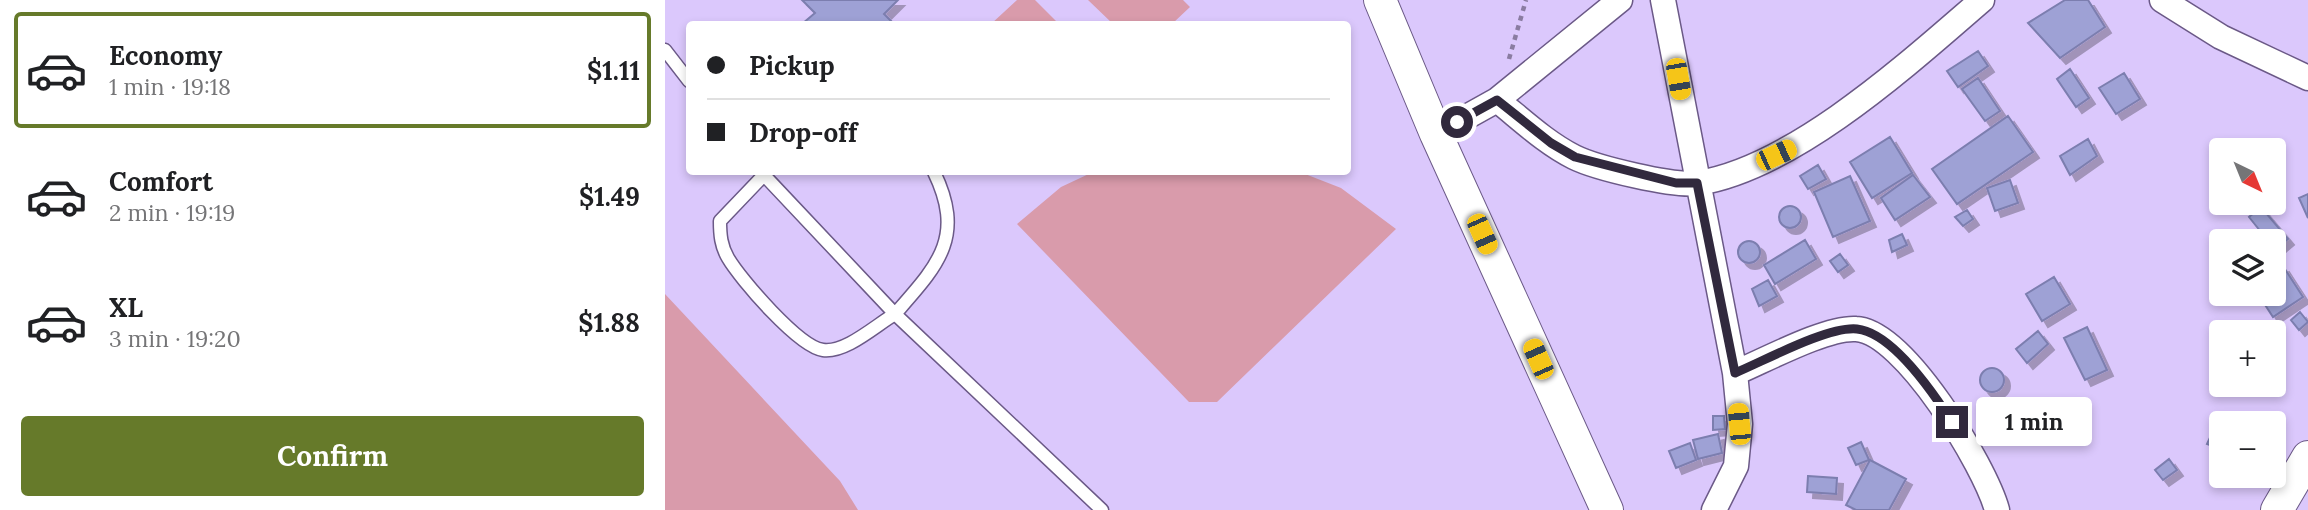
<!DOCTYPE html>
<meta charset="utf-8">
<style>
body{margin:0;font-family:Lora,serif;background:#f6f6f6;color:#202124;height:100vh;display:flex;flex-direction:column;font-size:26px;white-space:nowrap}
*{box-sizing:border-box;margin:0}
p{font-size:23px;color:#757577}
.icon{flex:none;width:38px;height:38px;fill:none;stroke:currentColor;stroke-width:2;stroke-linecap:round;stroke-linejoin:round}
.map{position:relative;flex:1;overflow:hidden}
.drawer{display:flex;flex-direction:column;background:#fff;width:665px}
.drawer>*{flex:none}
.guide{position:absolute;left:21px;top:21px;width:665px;height:154px;border-radius:7px;box-shadow:0 4px 10px #0003;display:grid;align-content:center;height:154px;padding:0 21px;background:#fff}
.needle{width:46px;rotate:137deg}
.fabs{position:absolute;left:1544px;top:138px;display:grid;gap:14px}
.fabs a{display:grid;place-items:center;width:77px;height:77px;border-radius:7px;background:#fff;box-shadow:0 4px 10px #0003;font-size:35px}
.end{position:absolute;width:32px;height:32px;margin:-16px;border:9px solid #31293d;background:#fff;box-shadow:0 0 0 4px #fff}
.from{border-radius:50%}
.bubble{position:absolute;height:49px;border-radius:7px;background:#fff;box-shadow:0 4px 10px #0003;font-size:23px;font-weight:700;line-height:49px;text-align:center}
.car{position:absolute;width:21px;height:42px;margin:-21px -10px;border-radius:9px;box-shadow:0 0 5px 2px #0007;background:linear-gradient(#f5c518 24%,#345 0 40%,#f5c518 0 76%,#345 0 86%,#f5c518 0)}
.guide b{display:flex;align-items:center;gap:24px;height:66px;font-size:26px}
.guide b+b{border-top:2px solid #e0e0e0}
.guide i{width:18px;height:18px;background:#202124}
ul{padding:12px 0 0;list-style:none}
li{display:flex;align-items:center;gap:21px;height:116px;margin:0 14px 10px;padding:0 7px;border:4px solid transparent;border-radius:7px}
li div{flex:1}
li b{display:block;font-size:26px}
li em{font-style:normal;font-weight:700}
li.selected{border-color:#667a2a}
li>.icon{width:63px;height:63px;stroke-width:1.5}
.primary-button{display:flex;gap:14px;margin-top:auto;padding:14px 21px}
.primary-button a{flex:1;height:80px;border-radius:7px;background:#667a2a;color:#fff;font-size:28px;font-weight:700;line-height:80px;text-align:center}
main{display:flex;flex:1;min-height:0}
.map>svg:first-child{display:block}
.green{fill:#d99bab}
.building{fill:#9ea1d5;stroke:#7c7eaf;stroke-width:2;filter:url(#shadow)}
.lines{fill:none;stroke-linecap:round;stroke-linejoin:round}
.service-casing{stroke:#6b5987;stroke-width:15}
.minor-casing{stroke:#6b5987;stroke-width:27}
.tertiary-casing{stroke:#6b5987;stroke-width:34}
.path{stroke:#8a7ca1;stroke-width:4.5;stroke-dasharray:5 5;stroke-linecap:butt}
.service{stroke:#fff;stroke-width:12}
.minor{stroke:#fff;stroke-width:24}
.tertiary{stroke:#fff;stroke-width:32}
.route{stroke:#31293d;stroke-width:9}
</style>
<main>
<section class="drawer">
<ul>
<li class="selected"><svg class="icon" aria-label="car" viewBox="0 0 24 24"><path d="M5 17H2v-5l4-1 3-4h7l3 4 3 1v5h-3M9 17h6M6 11h13"/><circle cx="7" cy="17" r="2"/><circle cx="17" cy="17" r="2"/></svg><div><b>Economy</b><p>1 min · 19:18</p></div><em>$1.11</em></li>
<li><svg class="icon" aria-label="car" viewBox="0 0 24 24"><path d="M5 17H2v-5l4-1 3-4h7l3 4 3 1v5h-3M9 17h6M6 11h13"/><circle cx="7" cy="17" r="2"/><circle cx="17" cy="17" r="2"/></svg><div><b>Comfort</b><p>2 min · 19:19</p></div><em>$1.49</em></li>
<li><svg class="icon" aria-label="car" viewBox="0 0 24 24"><path d="M5 17H2v-5l4-1 3-4h7l3 4 3 1v5h-3M9 17h6M6 11h13"/><circle cx="7" cy="17" r="2"/><circle cx="17" cy="17" r="2"/></svg><div><b>XL</b><p>3 min · 19:20</p></div><em>$1.88</em></li>
</ul>
<div class="primary-button"><a>Confirm</a></div>
</section>
<div class="map">
<svg width="1643" height="510" viewBox="0 0 1643 510">
<defs>
<filter id="shadow"><feDropShadow dx="6" dy="6" stdDeviation="0" flood-color="#0004"/></filter>
</defs>
<rect width="100%" height="100%" fill="#dbc8fc"/>
<!-- green -->
<path class="green" d="M352,0h18l24,24h-68z
M423,0h95l7,7 -18,17h-59z
M428,172h207l41,16 55,41 -179,173h-28l-172,-178 44,-37z
M0,294l175,187 18,29h-193z"/>
<!-- building -->
<path class="building" d="M137,0h96l-14,14 10,10h-92l13,-11z
M1400,0h23l17,27 -45,31 -32,-35z
M1313,51l10,15 -30,21 -11,-16z
M1405,69l19,29 -13,9 -19,-28z
M1459,73l16,26 -24,15 -17,-26z
M1313,78l22,33 -15,10 -23,-32z
M1343,116l25,36 -76,52 -25,-35z
M1225,137l22,36 -40,25 -22,-36z
M1423,139l9,17 -27,19 -10,-19z
M1153,165l8,14 -18,10 -8,-13z
M1248,175l17,22 -35,23 -14,-22z
M1185,176l20,45 -37,16 -19,-45z
M1345,180l8,23 -23,8 -8,-23z
M1643,194v24l-9,-20z
M1114 217a11 11 0 1 1 22 0a11 11 0 1 1-22 0Z
M1596,207l27,32 -12,10 -3,-7h-4l-20,-25z
M1302,210l6,9 -10,7 -8,-9z
M1237,234l5,11 -15,7 -3,-12z
M1564,234l5,8h-13v16l-8,-14z
M1140,240l11,19 -41,25 -11,-19z
M1073 252a11 11 0 1 1 22 0a11 11 0 1 1-22 0Z
M1175,254l8,11 -10,7 -8,-11z
M1618,266l20,31 -30,20 -15,-23h15v-22z
M1389,277l16,27 -28,17 -16,-27z
M1103,280l9,16 -18,10 -7,-17z
M1635,312l8,10 -9,8 -8,-10z
M1422,327l20,43 -22,10 -21,-42z
M1373,331l10,13 -21,19 -11,-14z
M1315 380a12 12 0 1 1 24 0a12 12 0 1 1-24 0Z
M1048,416h11l1,13 -12,1z
M1548,431l8,4 -1,14 -13,-5z
M1053,434l4,19 -24,6 -5,-19z
M1196,442l8,18 -13,5 -8,-17z
M1025,443l6,17 -20,8 -7,-17z
M1504,459l8,11 -14,10 -8,-10z
M1205,460l36,19 -17,31h-33l-10,-5z
M1143,476l29,2 -1,16 -29,-2z"/>
<g class="lines">
<!-- service casing -->
<g class="service-casing">
<path id="service" d="M0,50l24,31
M269,172c32,66 3,94 -39,142l207,196
M99,175l131,139c-19,11 -49,39 -72,36 -24,-3 -82,-70 -95,-92 -7,-12 -8,-23 -8,-37z"/>
</g>
<!-- minor casing -->
<g class="minor-casing">
<path id="minor" d="M998,0l72,373 5,51 -4,42 -22,44
M1497,0l59,37 87,41
M832,100c25,20 49,43 77,57 22,11 101,30 124,26 96,-15 211,-120 284,-183
M771,134l61,-34 123,-100
M1070,373c29,-12 91,-46 121,-44 48,2 129,137 141,181"/>
</g>
<!-- tertiary casing -->
<g class="tertiary-casing">
<path id="tertiary" d="M715,0l56,134 171,376
M1612,510l31,-53"/>
</g>
<!-- path -->
<path class="path" d="M844,59l17,-59"/>
<!-- service -->
<use href="#service" class="service"/>
<!-- minor -->
<use href="#minor" class="minor"/>
<!-- tertiary -->
<use href="#tertiary" class="tertiary"/>
</g>
<g class="lines">
<!-- route -->
<path class="route" d="M792,122l40,-22 54,43 24,14 101,26h21l38,190c29,-12 93,-47 122,-44 36,4 77,65 95,93"/>
</g>
</svg>
<div class="fabs">
<a><svg class="needle" viewBox="-14 -14 28 28"><path d="M0-13l5 13h-10z" fill="#e53935"/><path d="M0 13l5-13h-10z" fill="#757577"/></svg></a>
<a><svg class="icon" aria-label="layers" viewBox="0 0 24 24"><path d="M12 4l9 5-9 5-9-5zM3 14l9 5 9-5"/></svg></a>
<a>+</a>
<a>−</a>
</div>
<i class="end from" style="left:792px;top:122px"></i>
<i class="end" style="left:1287px;top:422px"></i>
<div class="bubble" style="left:1311px;top:397px;width:116px">1 min</div>
<i class="car" style="left:1013px;top:79px;rotate:170deg"></i>
<i class="car" style="left:1111px;top:155px;rotate:65deg"></i>
<i class="car" style="left:817px;top:234px;rotate:156deg"></i>
<i class="car" style="left:873px;top:359px;rotate:336deg"></i>
<i class="car" style="left:1074px;top:424px;rotate:355deg"></i>
<div class="guide">
<b><i class="from"></i>Pickup</b>
<b><i></i>Drop-off</b>
</div>
</div>
</main>
